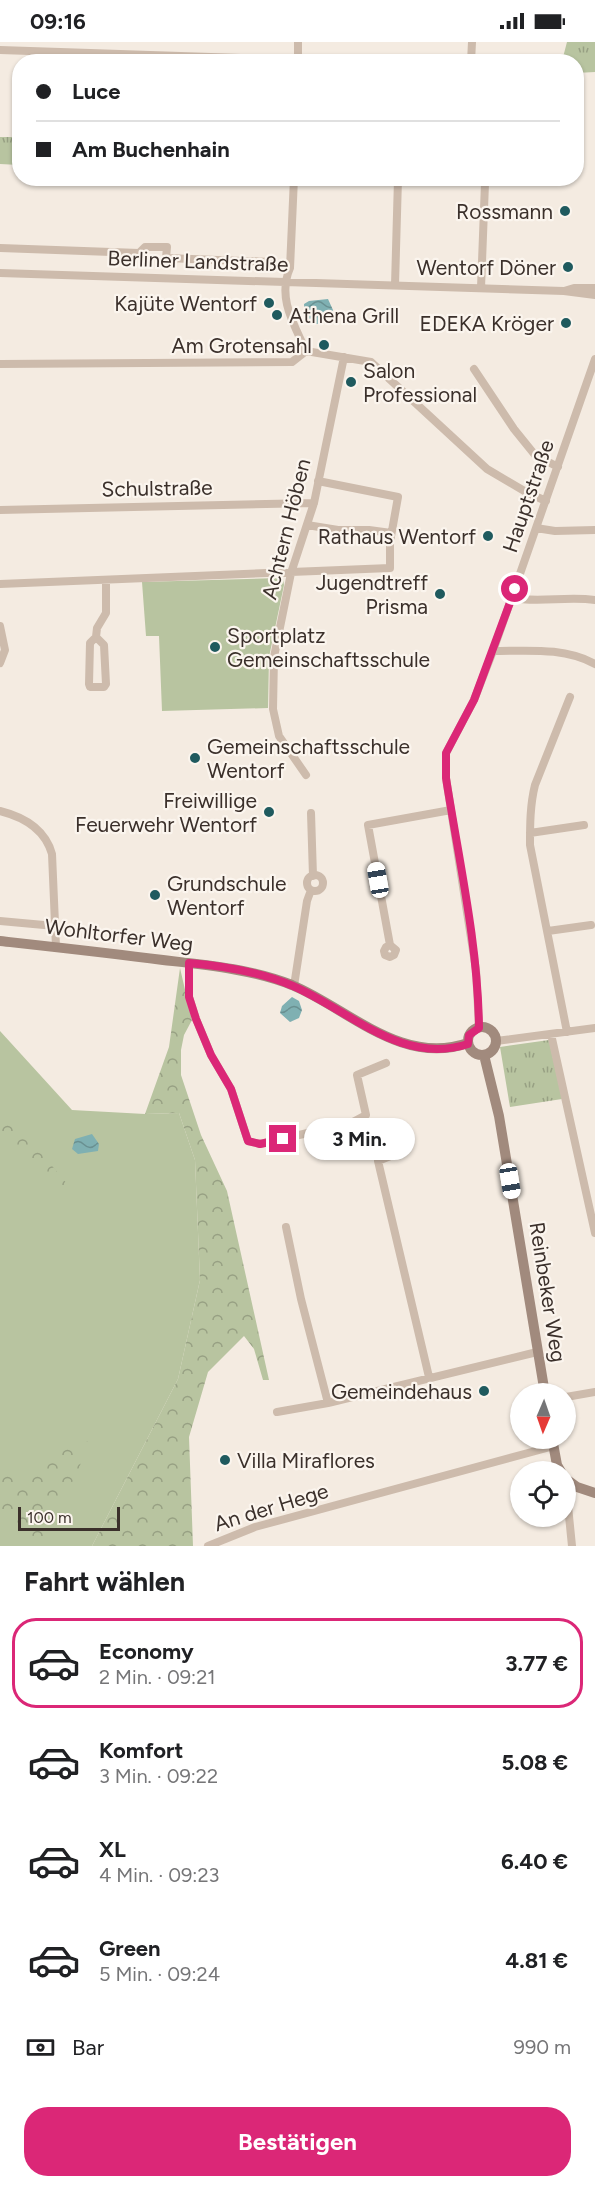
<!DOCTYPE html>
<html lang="de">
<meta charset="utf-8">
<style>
body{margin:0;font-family:Figtree,sans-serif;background:#f2f2f2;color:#202124;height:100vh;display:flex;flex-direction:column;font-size:22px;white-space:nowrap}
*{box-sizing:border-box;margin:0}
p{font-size:20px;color:#757577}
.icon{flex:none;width:33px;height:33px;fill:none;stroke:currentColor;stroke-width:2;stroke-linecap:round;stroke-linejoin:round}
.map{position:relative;height:1504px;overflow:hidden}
.side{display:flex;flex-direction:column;background:#fff;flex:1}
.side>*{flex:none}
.hud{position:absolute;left:12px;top:12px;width:572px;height:132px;border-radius:24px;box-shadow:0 2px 4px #0004;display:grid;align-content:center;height:132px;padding:0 24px;background:#fff}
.needle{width:39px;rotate:182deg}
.controls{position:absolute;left:510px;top:1341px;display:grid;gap:12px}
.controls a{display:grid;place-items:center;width:66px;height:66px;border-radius:50%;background:#fff;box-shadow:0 2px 4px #0004;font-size:30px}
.scale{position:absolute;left:18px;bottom:15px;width:102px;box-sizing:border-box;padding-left:6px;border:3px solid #3b302b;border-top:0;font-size:16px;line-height:21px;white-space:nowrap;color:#3b302b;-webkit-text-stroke:4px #fbf5ee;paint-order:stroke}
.end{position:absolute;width:27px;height:27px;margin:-14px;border:8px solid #db2777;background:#fff;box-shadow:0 0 0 3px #fff}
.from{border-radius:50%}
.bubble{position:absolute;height:42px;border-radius:21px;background:#fff;box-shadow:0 2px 4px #0004;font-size:20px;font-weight:700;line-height:42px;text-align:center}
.car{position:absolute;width:18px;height:36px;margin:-18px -9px;border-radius:8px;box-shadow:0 0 4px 2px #0007;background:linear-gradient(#fff 24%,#345 0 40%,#fff 0 76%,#345 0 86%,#fff 0)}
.hud b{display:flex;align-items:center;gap:21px;height:57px;font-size:22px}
.hud b+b{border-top:2px solid #e0e0e0}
.hud i{width:15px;height:15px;background:#202124}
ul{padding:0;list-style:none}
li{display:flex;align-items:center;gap:18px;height:90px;margin:0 12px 9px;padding:0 12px;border:3px solid transparent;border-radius:24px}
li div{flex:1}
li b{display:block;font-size:22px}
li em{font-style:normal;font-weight:700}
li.on{border-color:#db2777}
li>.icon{width:54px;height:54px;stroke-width:1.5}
h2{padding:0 24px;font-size:27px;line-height:72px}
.pay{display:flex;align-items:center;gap:15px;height:66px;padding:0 24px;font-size:22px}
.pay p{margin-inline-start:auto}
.cta{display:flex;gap:12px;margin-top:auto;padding:12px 24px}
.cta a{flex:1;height:69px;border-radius:24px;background:#db2777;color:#fff;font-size:24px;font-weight:700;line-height:69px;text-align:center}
.status{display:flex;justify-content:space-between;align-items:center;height:42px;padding:0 30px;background:#fff;direction:ltr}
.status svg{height:16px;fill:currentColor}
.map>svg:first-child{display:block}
.grass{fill:#b8c4a0}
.forest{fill:url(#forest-crowns)}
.park{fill:url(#park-tufts)}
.water{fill:url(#water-waves)}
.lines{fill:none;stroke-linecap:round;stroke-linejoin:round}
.street{stroke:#cdbbac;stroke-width:8}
.secondary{stroke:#a18a7d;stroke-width:10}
.route{stroke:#db2777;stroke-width:8}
.poi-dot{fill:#1f5a5e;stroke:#fbf5ee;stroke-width:2}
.labels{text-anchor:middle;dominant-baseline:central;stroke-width:4.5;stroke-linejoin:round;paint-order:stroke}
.poi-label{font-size:21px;fill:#3b302b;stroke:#fbf5ee;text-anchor:end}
.street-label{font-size:21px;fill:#3b302b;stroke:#fbf5ee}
</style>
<div class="status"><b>09:16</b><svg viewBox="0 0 49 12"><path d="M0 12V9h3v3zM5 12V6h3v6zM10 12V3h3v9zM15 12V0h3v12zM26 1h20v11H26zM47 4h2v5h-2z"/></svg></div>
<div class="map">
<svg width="595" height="1504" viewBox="0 0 595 1504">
<defs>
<pattern id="forest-crowns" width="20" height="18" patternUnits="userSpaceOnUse" patternTransform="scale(1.5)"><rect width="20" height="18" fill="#b8c4a0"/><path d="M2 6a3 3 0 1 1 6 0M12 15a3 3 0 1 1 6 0" fill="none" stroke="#97a083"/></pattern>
<pattern id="park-tufts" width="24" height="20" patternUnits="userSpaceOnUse" patternTransform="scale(1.5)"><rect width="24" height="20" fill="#b8c4a0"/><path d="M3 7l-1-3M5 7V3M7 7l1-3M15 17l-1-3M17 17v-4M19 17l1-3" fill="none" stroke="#97a083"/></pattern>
<pattern id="water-waves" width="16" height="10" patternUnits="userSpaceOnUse" patternTransform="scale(1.5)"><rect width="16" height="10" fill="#7fb0b2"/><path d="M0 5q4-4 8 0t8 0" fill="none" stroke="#699091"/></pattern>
</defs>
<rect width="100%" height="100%" fill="#f4ebe1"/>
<!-- grass -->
<path class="grass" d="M279,536l4,1 1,6 -15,72 -1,51 -106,3 -3,-75h-13l-4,-54z
M0,989l72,79 73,4 34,-1 16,47 5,120 -22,99 -86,167h-92z"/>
<!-- forest -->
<path class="forest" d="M180,926l12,52 -8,15 -3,15v25l20,60 26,56 42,189h-6l-9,-31 -10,-13 -36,36 -19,65 4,109h-101l86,-167 22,-99 -5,-120 -16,-47 -34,1 24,-67z
M0,1067l17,15 56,67h-11l-62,-56z
M89,1399l-10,27 -9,19 -11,11 -7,19 4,9 -11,20h-11l-2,-12 -13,-7 -19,-5v-45l32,-4 17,-20z"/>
<!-- park -->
<path class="park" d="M567,0h28v30l-19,1v-11l-14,-1z
M0,95h19v28l-19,-1z
M549,998l13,59 -52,8 -10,-60z"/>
<!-- water -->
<path class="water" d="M328,257l5,11 -3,13 -16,1 -9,-1 -1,-19 5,-3z
M292,955l7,4 3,9 -3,8 -9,4 -10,-9 2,-7z
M92,1092l7,10 -1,7 -20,3 -6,-5 3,-10z"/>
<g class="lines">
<!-- street -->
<path class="street" d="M0,8l360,12
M298,20v-20
M471,20l1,-20
M294,136l-4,90c-13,30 4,56 16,83l65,11 116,107 39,23 20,9
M0,206l139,5 6,-6h22l-1,11 105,4
M0,231l564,18 31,4
M395,243l3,-106
M481,246l4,-105
M564,249l10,-3h21
M0,322l292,-2 14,-11
M474,327l40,60 21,26 23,12
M0,468l314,-7
M307,483l31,5h31l22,3
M536,486l19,3 40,-1
M0,542l390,-16v-26l8,-45 -80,-16
M511,556c29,5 56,-2 84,2
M0,584l5,24 -5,13
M96,595l8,8 2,39 -2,3h-14l-1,-3 1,-41 6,-6 1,-9 9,-15v-33
M493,609c35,0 71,-4 102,13
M306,733l-27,-39 -6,-27 1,-52 17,-84 23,-70 30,-146
M0,769c24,6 45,18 52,43l4,93
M311,771l2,63
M530,791l54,-8
M307 841a8 8 0 1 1 16 0a8 8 0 1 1-16 0Z
M0,879l55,5
M548,889l43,-6
M390,903l-4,2 -2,4 1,4 5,2 4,-2 2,-5 -6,-5 -22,-120 83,-15
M189,921v34l7,22 15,36 20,34 17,52 12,3 91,-21 15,-8 -9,-40 29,-12
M294,944l13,-85 4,-11
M479,985l-3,-57 -30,-192v-25l28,-53 19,-49 102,-292
M567,990l-37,-187c0,-20 0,-40 5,-60l35,-88
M551,992l44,199
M496,999l99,-13
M393,1113l-15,6 51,216
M286,1185l15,72 27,104
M566,1355l29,-5
M277,1370l51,-9 209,-51
M566,1444l6,60
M208,1504l47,-19 299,-81"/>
<!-- secondary -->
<path class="secondary" d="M0,899c54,6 109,12 163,19 44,5 88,9 129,25 57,24 109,81 176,58
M468 999a14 14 0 1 1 28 0a14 14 0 1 1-28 0Z
M484,1013l15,61 46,278
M552,1396l5,27 4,7
M566,1437l11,8 18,6"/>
</g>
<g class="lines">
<!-- route -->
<path class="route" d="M283,1097l-23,5 -12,-3 -17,-52 -20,-34 -15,-36 -7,-22v-34c35,3 72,9 104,23 56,24 109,80 175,58l1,-9 10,-7c-1,-84 -20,-167 -33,-250v-25l28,-53 41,-111"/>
</g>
<!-- markers -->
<g class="poi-dot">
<circle cx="565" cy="169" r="6"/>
<circle cx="568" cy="225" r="6"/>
<circle cx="269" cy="261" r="6"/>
<circle cx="277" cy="273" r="6"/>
<circle cx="566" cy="281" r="6"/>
<circle cx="324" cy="303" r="6"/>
<circle cx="351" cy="340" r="6"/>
<circle cx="488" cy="494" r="6"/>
<circle cx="440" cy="552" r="6"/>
<circle cx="215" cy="605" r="6"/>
<circle cx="195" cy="716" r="6"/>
<circle cx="269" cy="770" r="6"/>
<circle cx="155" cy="853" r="6"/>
<circle cx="484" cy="1349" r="6"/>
<circle cx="225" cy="1418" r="6"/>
</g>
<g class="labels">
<!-- poi labels -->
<g class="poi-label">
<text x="553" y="169">Rossmann</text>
<text x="556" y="225">Wentorf Döner</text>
<text x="257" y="261">Kajüte Wentorf</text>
<text x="289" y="273" text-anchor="start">Athena Grill</text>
<text x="554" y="281">EDEKA Kröger</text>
<text x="312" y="303">Am Grotensahl</text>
<text x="363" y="328" text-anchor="start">Salon<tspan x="363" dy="24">Professional</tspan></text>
<text x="476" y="494">Rathaus Wentorf</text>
<text x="428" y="540">Jugendtreff<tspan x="428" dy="24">Prisma</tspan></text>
<text x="227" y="593" text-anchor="start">Sportplatz<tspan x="227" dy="24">Gemeinschaftsschule</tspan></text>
<text x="207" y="704" text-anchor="start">Gemeinschaftsschule<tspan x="207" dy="24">Wentorf</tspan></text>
<text x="257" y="758">Freiwillige<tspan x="257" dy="24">Feuerwehr Wentorf</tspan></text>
<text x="167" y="841" text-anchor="start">Grundschule<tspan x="167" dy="24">Wentorf</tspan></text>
<text x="472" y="1349">Gemeindehaus</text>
<text x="237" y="1418" text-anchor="start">Villa Miraflores</text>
</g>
<!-- street labels -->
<g class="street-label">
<text transform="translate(198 219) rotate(2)">Berliner Landstraße</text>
<text transform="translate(157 446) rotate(-1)">Schulstraße</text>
<text transform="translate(528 454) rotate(-71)">Hauptstraße</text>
<text transform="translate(286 487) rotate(-76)">Achtern Höben</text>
<text transform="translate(119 893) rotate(7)">Wohltorfer Weg</text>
<text transform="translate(548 1250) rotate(81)">Reinbeker Weg</text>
<text transform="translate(271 1465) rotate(-17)">An der Hege</text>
</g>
</g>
</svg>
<div class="controls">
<a><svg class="needle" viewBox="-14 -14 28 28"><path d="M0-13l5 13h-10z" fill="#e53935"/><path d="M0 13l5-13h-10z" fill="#757577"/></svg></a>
<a><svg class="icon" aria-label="locate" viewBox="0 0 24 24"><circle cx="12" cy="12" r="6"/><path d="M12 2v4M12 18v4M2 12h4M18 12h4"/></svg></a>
</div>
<div class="scale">100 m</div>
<i class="end from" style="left:515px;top:547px"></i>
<i class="end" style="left:283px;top:1097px"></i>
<div class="bubble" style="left:304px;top:1076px;width:111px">3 Min.</div>
<i class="car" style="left:378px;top:838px;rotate:350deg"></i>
<i class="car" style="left:510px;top:1139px;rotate:171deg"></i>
<div class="hud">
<b><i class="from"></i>Luce</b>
<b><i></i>Am Buchenhain</b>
</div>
</div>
<section class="side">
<h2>Fahrt wählen</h2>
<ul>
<li class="on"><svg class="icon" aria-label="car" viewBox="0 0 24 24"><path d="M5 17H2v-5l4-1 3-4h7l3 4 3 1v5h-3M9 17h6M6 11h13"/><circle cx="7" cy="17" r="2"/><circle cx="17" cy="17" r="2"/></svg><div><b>Economy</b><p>2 Min. · 09:21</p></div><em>3.77 €</em></li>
<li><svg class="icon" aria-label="car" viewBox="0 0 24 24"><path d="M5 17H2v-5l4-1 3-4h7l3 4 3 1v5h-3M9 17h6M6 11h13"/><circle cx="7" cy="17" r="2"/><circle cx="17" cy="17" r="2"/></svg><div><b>Komfort</b><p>3 Min. · 09:22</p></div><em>5.08 €</em></li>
<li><svg class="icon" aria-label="car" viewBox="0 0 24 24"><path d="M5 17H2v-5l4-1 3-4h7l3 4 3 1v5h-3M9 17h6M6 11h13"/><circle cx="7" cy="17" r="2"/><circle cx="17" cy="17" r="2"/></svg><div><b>XL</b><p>4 Min. · 09:23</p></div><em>6.40 €</em></li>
<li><svg class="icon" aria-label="car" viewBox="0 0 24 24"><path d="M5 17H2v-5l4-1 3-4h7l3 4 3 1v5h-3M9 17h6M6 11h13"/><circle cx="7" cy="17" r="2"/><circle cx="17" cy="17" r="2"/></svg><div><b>Green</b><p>5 Min. · 09:24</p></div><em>4.81 €</em></li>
</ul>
<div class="pay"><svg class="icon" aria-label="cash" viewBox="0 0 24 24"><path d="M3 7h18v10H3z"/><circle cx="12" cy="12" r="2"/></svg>Bar<p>990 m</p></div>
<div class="cta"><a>Bestätigen</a></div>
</section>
